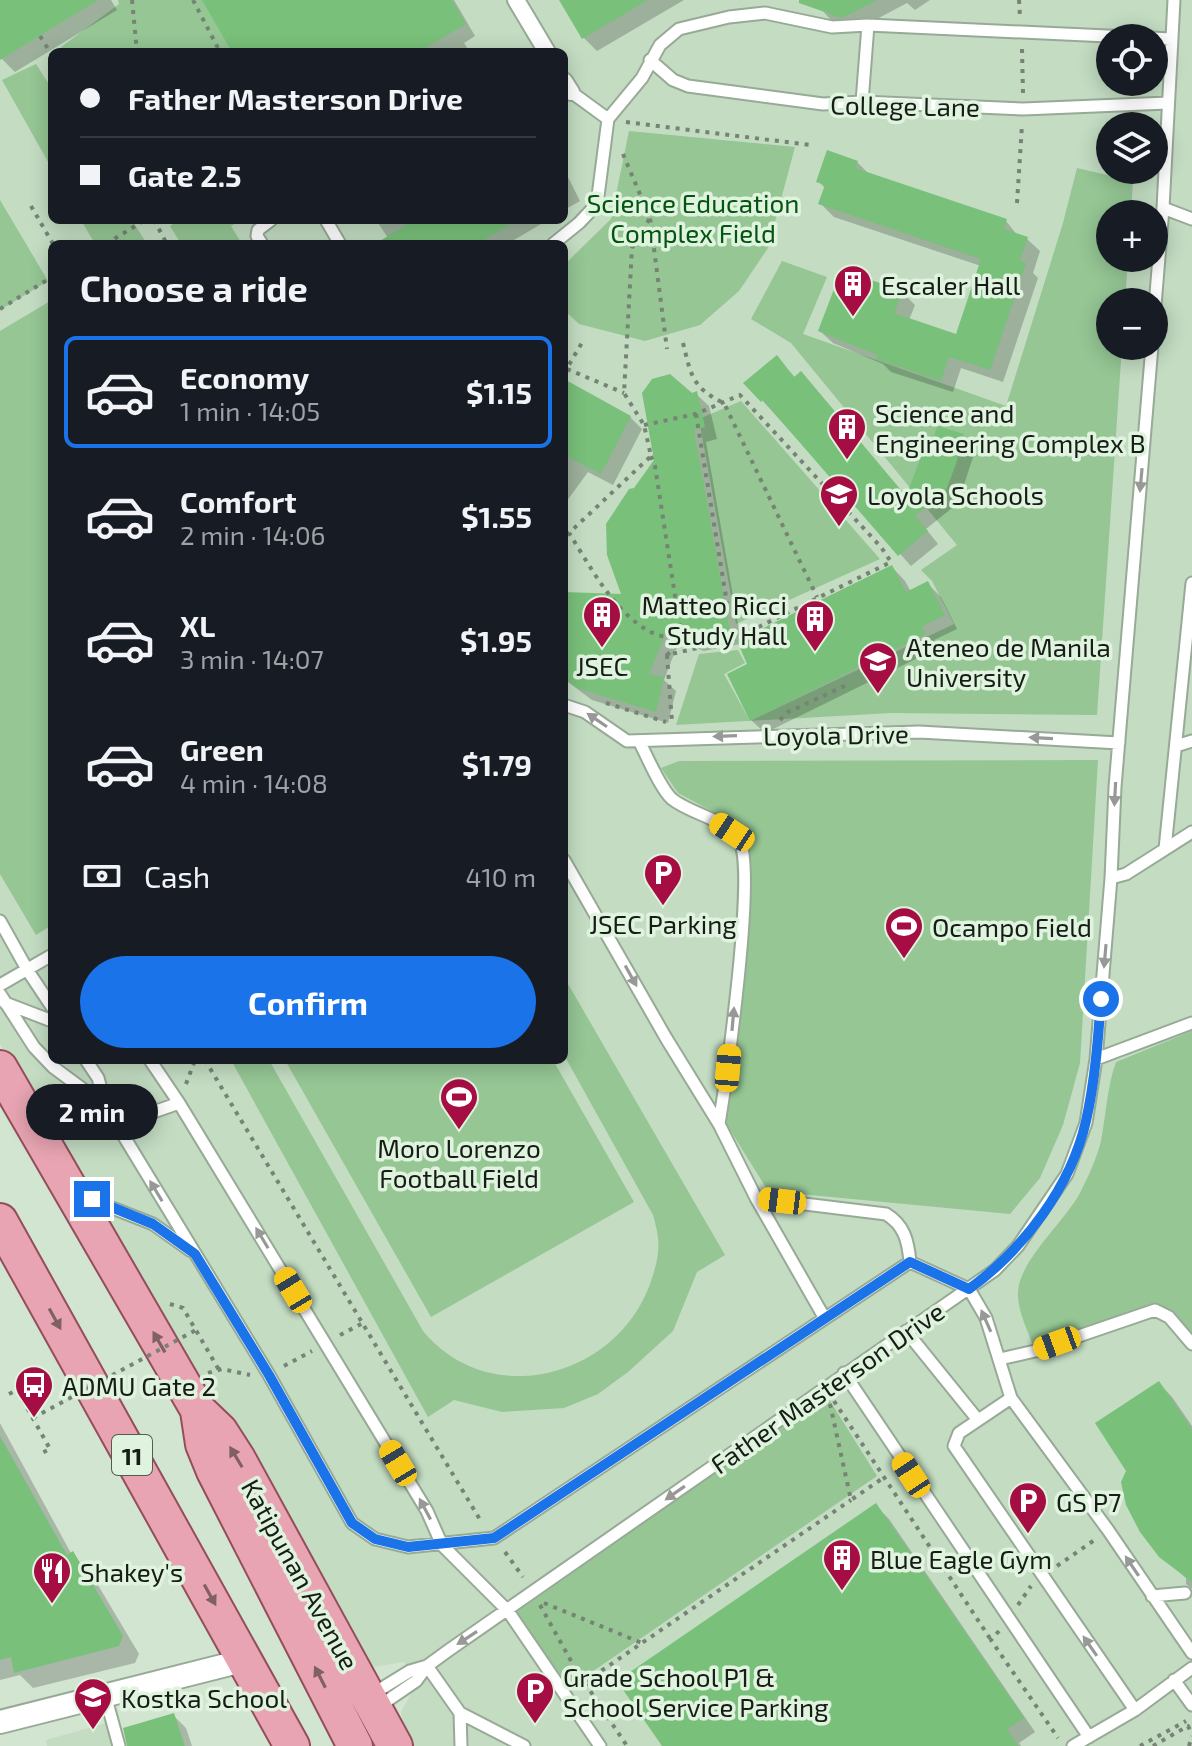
<!DOCTYPE html>
<meta charset="utf-8">
<style>
body{margin:0;font-family:"Exo 2",sans-serif;background:#242831;color:#f1f3f6;height:100vh;display:flex;flex-direction:column;font-size:30px;white-space:nowrap}
*{box-sizing:border-box;margin:0}
p{font-size:26px;color:#9ea1a6}
.icon{flex:none;width:44px;height:44px;fill:none;stroke:currentColor;stroke-width:2;stroke-linecap:round;stroke-linejoin:round}
.map{position:relative;flex:1;overflow:hidden}
.side{position:absolute;left:48px;top:240px;width:520px;height:824px;display:flex;flex-direction:column;background:#171b24;border-radius:12px;box-shadow:0 4px 20px #0003}
.side>*{flex:none}
.banner{position:absolute;left:48px;top:48px;width:520px;height:176px;border-radius:12px;box-shadow:0 4px 20px #0003;display:grid;align-content:center;height:176px;padding:0 32px;background:#171b24}
.controls{position:absolute;left:1096px;top:24px;display:grid;gap:16px}
.controls a{display:grid;place-items:center;width:72px;height:72px;border-radius:50%;background:#171b24;box-shadow:0 4px 20px #0003;font-size:40px}
.end{position:absolute;width:36px;height:36px;margin:-18px;border:10px solid #1a73e8;background:#fff;box-shadow:0 0 0 4px #fff}
.from{border-radius:50%}
.bubble{position:absolute;height:56px;border-radius:28px;background:#171b24;box-shadow:0 4px 20px #0003;font-size:26px;font-weight:700;line-height:56px;text-align:center}
.car{position:absolute;width:24px;height:48px;margin:-24px -12px;border-radius:10px;box-shadow:0 0 6px 2px #0007;background:linear-gradient(#f5c518 24%,#345 0 40%,#f5c518 0 76%,#345 0 86%,#f5c518 0)}
.banner b{display:flex;align-items:center;gap:28px;height:76px;font-size:30px}
.banner b+b{border-top:2px solid #363941}
.banner i{width:20px;height:20px;background:#f1f3f6}
ul{padding:0;list-style:none}
li{display:flex;align-items:center;gap:24px;height:112px;margin:0 16px 12px;padding:0 16px;border:4px solid transparent;border-radius:12px}
li div{flex:1}
li b{display:block;font-size:30px}
li em{font-style:normal;font-weight:700}
li.active{border-color:#1a73e8}
li>.icon{width:72px;height:72px;stroke-width:1.5}
h2{padding:0 32px;font-size:36px;line-height:96px}
.pay{display:flex;align-items:center;gap:20px;height:88px;padding:0 32px;font-size:30px}
.pay p{margin-inline-start:auto}
.action{display:flex;gap:16px;margin-top:auto;padding:16px 32px}
.action a{flex:1;height:92px;border-radius:48px;background:#1a73e8;color:#fff;font-size:32px;font-weight:700;line-height:92px;text-align:center}
.map>svg:first-child{display:block}
.built{fill:#c3dcc2;fill-rule:evenodd}
.green{fill:#95c694}
.shadow{fill:#0003}
.building{fill:#79c07a}
.lines{fill:none;stroke-linecap:round;stroke-linejoin:round}
.service-casing{stroke:#97aa96;stroke-width:15}
.pedestrian-casing{stroke:#97aa96;stroke-width:20}
.minor-casing{stroke:#97aa96;stroke-width:26}
.primary-casing{stroke:#944d5a;stroke-width:38}
.path{stroke:#768375;stroke-width:4;stroke-dasharray:4 6;stroke-linecap:butt}
.service{stroke:#fff;stroke-width:11}
.pedestrian{stroke:#fff;stroke-width:16}
.minor{stroke:#fff;stroke-width:22}
.primary{stroke:#e8a4b2;stroke-width:34}
.path-bridge{stroke:#768375;stroke-width:4;stroke-dasharray:4 6;stroke-linecap:butt}
.oneway{fill:#969996}
.oneway2{fill:#7f6064}
.route{stroke:#1a73e8;stroke-width:10}
.labels{text-anchor:middle;dominant-baseline:central;stroke-width:7;stroke-linejoin:round;paint-order:stroke}
.shield{fill:#dff3de;stroke:#525d52;stroke-width:2}
.shield-label{font-size:24px;font-weight:bold;fill:#161d16}
.street-label{font-size:26px;fill:#161d16;stroke:#dff3de}
.park-label{font-size:26px;fill:#055512;stroke:#dff3de}
.poi-label{font-size:26px;fill:#161d16;stroke:#dff3de;text-anchor:start}
</style>
<div class="map">
<svg width="1192" height="1746" viewBox="0 0 1192 1746">
<rect width="100%" height="100%" fill="#d2e5d1"/>
<!-- built -->
<path class="built" d="M0,0h1192v1746h-787l-4,-34 16,-30 -13,-20 -31,5 -11,-2 -156,-277 -206,-344zM1110,38h44v44h-44zM52,52h512v168h-512zM1110,126h44v44h-44zM1110,214h44v44h-44zM52,244h512v816h-512zM1110,302h44v44h-44z
M107,1723l6,23h-66l-1,-6z"/>
<!-- green -->
<path class="green" d="M118,0h86l31,52h-171l-3,-5 58,-43z
M36,64l16,25v80l-50,-89z
M629,131l166,16 -27,101 -29,43 -39,34 -55,16 -66,-17 -15,-14v-45l47,-46z
M1077,168l56,13 -2,33h-21v44h18l-3,44h-15v44h12l-25,369 -206,-2 -215,12 23,-71 39,-4 7,13 -21,11 26,47 204,-97 -22,-43 -11,-11 36,-25 -166,-202 -40,-24 31,-58 45,16 -24,57 203,72 57,-183z
M0,200l48,81 -48,29z
M81,220h51l15,24h-52z
M179,220h62l-10,6 11,18h-61l-11,-18z
M52,300v625l-16,10 -36,-61v-543z
M741,401l139,158 -144,65 -37,-205z
M1098,760l-18,303 -17,62 -23,53 -30,36 -242,-23 -44,-71 25,-273 -9,-21 -62,-33 -17,-25 18,-7z
M564,977l161,278 -28,17 -24,59 -45,41 -30,22 -34,14 -62,4 -48,-12 -26,17 -197,-357h38l154,271c67,81 196,46 228,-50 9,-26 10,-39 2,-66l-89,-160z
M1192,1031v316l-23,-30 -17,-5 -117,39c-6,-18 -18,-40 -17,-59 1,-31 47,-71 62,-99 8,-16 17,-35 21,-52 5,-26 6,-54 15,-79z
M285,1060h268l81,142 -203,115z
M825,1393l52,83 -307,211 -56,-75z"/>
<!-- shadow -->
<path class="shadow" d="M0,0h111l6,10 -102,62 -15,-15z
M211,0h243l21,36 -11,7 6,9h-236z
M575,0h109l-87,51 -13,-13z
M813,0h117l-15,10 -8,-7 -51,27 -26,-11z
M857,162l13,13 136,46 12,15 9,3 13,12 -7,22 5,5 -35,104 -42,-14 -8,24 -62,-20 -8,-8 -50,-21 -13,-12 82,-39 13,13 -6,15 48,16 24,-70 -147,-49 -13,-13 5,-15 -8,-8z
M564,169l16,32 -16,9z
M376,220h172l-41,24h-115z
M777,358l131,140 23,-41 32,-21 13,12 -20,61 -4,-1 -26,21 12,15 -27,22 -149,-166z
M564,382l66,35 12,12 -29,56 -25,-13 -24,33z
M696,394l13,12 8,33 -11,3 35,199 151,-74 13,14 6,11 17,-8 13,13 16,32 -23,11 4,8 -173,85 -14,-13 -1,-55 -10,-21 -36,7 -25,-10 -15,39 12,11 -8,32 -76,-23 -28,-21v-85l60,2 11,-106 21,-30 36,-65z
M1159,1383l13,14 20,29v163l-6,-5v-6l-25,-22z
M0,1423l72,132 17,15 50,84 -4,9 -102,25 -13,-13 -20,5z
M876,1506l13,13 146,213 -16,11 2,3h-357z
M173,1715l13,13 6,18h-63z"/>
<!-- building -->
<path class="building" d="M0,0h98l-98,60z
M202,0h250l14,24 -48,28h-186z
M559,0h89l-66,39z
M799,0h78l-35,18 -43,-15z
M827,150l31,11 -3,7 152,51 -3,10 24,8 -8,24 6,2 -36,107 -41,-13 -8,24 -65,-22 1,-4 -59,-24 23,-60 62,19 -9,23 62,21 25,-75 -163,-55 7,-19 -9,-3z
M414,220h104l-41,24h-102z
M777,355l17,22 7,-6 105,125 17,-44 6,2 8,-28 27,8 -8,30 -13,34 -4,-1 -24,19 13,15 -30,25 -135,-156 -2,2 -18,-19z
M670,374l22,19 5,-2 8,36 -11,3 36,201 -40,9 -23,-10 -18,44 15,3 -8,35 -79,-24 -13,-10v-86l57,2 -14,-39 -1,-31 23,-35 5,-1 20,-28 -12,-67 10,-14z
M564,379l67,37 -30,58 -37,-19z
M892,565l14,27 22,-11 17,34 -23,11 4,8 -176,87 -23,-47 20,-10 -10,-23z
M1159,1381l33,49v152l-33,-25 -19,-25 -14,-27 -5,-23 5,-11 -31,-48z
M0,1436l67,119 6,-4 50,85 -4,10 -105,27 -3,-16 -11,3z
M876,1503l148,215 -17,11 11,17h-356l-45,-65z
M174,1713l11,33h-58l-4,-18z"/>
<g class="lines">
<!-- service casing -->
<g class="service-casing">
<path id="service" d="M650,60l23,20 15,6 135,18 39,-2 161,7 145,-6
M571,92l37,27
M862,102l6,-77
M1163,208l29,11
M326,220l14,24
M262,244l-5,-8 1,-6 13,-10
M553,244l26,-21 18,-19 11,-85 34,-41 18,-33 19,-16 50,-12 36,-4 67,14 36,-2 304,14
M1154,318l9,-110 11,-208
M564,705l21,7 42,29 292,-9 200,11
M639,741c8,15 21,47 33,58 20,16 53,19 67,41 18,28 -13,241 -20,284
M1176,746l16,-5
M1165,849l27,-266
M564,860l102,178 53,86 37,74 68,119
M1111,878l15,-4 66,-42
M0,921l28,50 24,36
M0,985l52,-30
M0,994l34,53 19,20 31,23 33,35 152,250 83,148 23,16 33,8 86,-9 416,-276
M5,1003l47,18
M1096,1059l96,-36
M86,1060l12,18 9,33
M150,1060l29,43 248,408 15,34 66,66 92,135
M117,1125l62,-22
M82,1196l71,28 38,27
M756,1198l130,16c18,11 22,26 24,48l59,27 17,29 25,80 97,132 84,123
M906,1331l72,89
M1000,1359l35,-8 120,-41 14,7 23,27
M844,1373l245,364
M1011,1398l-52,35 -5,13 181,264
M1152,1596l33,-3
M427,1666l33,47 64,33
M1174,1680l18,25
M105,1695l14,51
M371,1695l39,-24 17,-5
M378,1707l38,-26 11,-15 22,-16 546,-380 23,-24 49,-72 19,-51 10,-64 15,-181 4,-91 37,-441
M460,1713l1,33
M1073,1746l62,-36 57,-42"/>
</g>
<!-- pedestrian casing -->
<g class="pedestrian-casing">
<path id="pedestrian" d="M516,0l31,52
M564,81l7,11"/>
</g>
<!-- minor casing -->
<g class="minor-casing">
<path id="minor" d="M0,1722l246,-62"/>
</g>
<!-- primary casing -->
<g class="primary-casing">
<path id="primary" d="M0,1068l198,342 22,21 18,28 157,287
M0,1221l292,525
M198,1411l5,33 11,27 141,275"/>
</g>
<!-- path -->
<path class="path" d="M132,0l5,52
M193,0l27,52
M1019,0l1,17
M40,36l12,19
M1022,49l1,44
M626,122l184,23
M623,154l27,64 17,131
M1017,203l5,-78
M31,206l22,38
M154,220l13,24
M106,244l39,-24
M0,309l52,-32
M683,343c8,32 9,45 41,60l93,194
M567,369l57,24
M564,373l19,-32
M696,414l31,189
M644,425l52,-11 44,-19 141,152 10,15 -159,78 -65,15 15,-14c-11,-3 -26,-5 -35,-11 -35,-21 -57,-64 -78,-97l82,-77 -7,-31 -20,-32 8,-145 18,-30
M651,456l4,10 27,175
M667,655l5,67
M606,703l60,19
M780,720l8,-8 61,-28
M205,1060l277,463
M186,1084l9,-24
M170,1304l13,4 36,62
M340,1335l23,-12
M284,1366l28,-15
M208,1373l14,-4 28,6
M9,1394l8,-4 33,59 -8,4
M834,1401l157,239
M830,1404l21,96 32,-22
M505,1552l18,25
M1057,1566l39,-27
M544,1603l98,40
M540,1605l35,63 52,78
M1018,1605l13,-19
M999,1631l-8,9 67,98
M585,1682l266,-182
M1140,1746l46,-25
M1153,1746l35,-20 4,8
M1189,1746l3,-10"/>
<!-- service -->
<use href="#service" class="service"/>
<!-- pedestrian -->
<use href="#pedestrian" class="pedestrian"/>
<!-- minor -->
<use href="#minor" class="minor"/>
<!-- primary -->
<use href="#primary" class="primary"/>
<!-- path-bridge -->
<path class="path-bridge" d="M33,1418l163,-88"/>
</g>
<!-- one-way arrows -->
<defs><path id="oneway-solid" d="M-6-.8H1V-3.2L6.5 0L1 3.2V.8H-6Z" transform="scale(2)"/></defs>
<g class="oneway">
<use href="#oneway-solid" transform="translate(1141 480) rotate(95)"/>
<use href="#oneway-solid" transform="translate(597 720) rotate(-146)"/>
<use href="#oneway-solid" transform="translate(725 736) rotate(178)"/>
<use href="#oneway-solid" transform="translate(1041 738) rotate(-177)"/>
<use href="#oneway-solid" transform="translate(1115 794) rotate(93)"/>
<use href="#oneway-solid" transform="translate(1105 956) rotate(95)"/>
<use href="#oneway-solid" transform="translate(631 976) rotate(61)"/>
<use href="#oneway-solid" transform="translate(733 1019) rotate(-85)"/>
<use href="#oneway-solid" transform="translate(156 1191) rotate(-121)"/>
<use href="#oneway-solid" transform="translate(262 1238) rotate(-121)"/>
<use href="#oneway-solid" transform="translate(986 1321) rotate(-114)"/>
<use href="#oneway-solid" transform="translate(675 1493) rotate(145)"/>
<use href="#oneway-solid" transform="translate(425 1509) rotate(-118)"/>
<use href="#oneway-solid" transform="translate(1132 1566) rotate(-124)"/>
<use href="#oneway-solid" transform="translate(467 1638) rotate(147)"/>
<use href="#oneway-solid" transform="translate(1090 1646) rotate(-125)"/>
</g>
<g class="oneway2">
<use href="#oneway-solid" transform="translate(55 1319) rotate(61)"/>
<use href="#oneway-solid" transform="translate(159 1342) rotate(-120)"/>
<use href="#oneway-solid" transform="translate(236 1457) rotate(-121)"/>
<use href="#oneway-solid" transform="translate(210 1595) rotate(61)"/>
<use href="#oneway-solid" transform="translate(320 1677) rotate(-117)"/>
</g>
<g class="lines">
<!-- route -->
<path class="route" d="M92,1199l61,25 42,30 74,121 83,148 23,16 33,8 86,-9 416,-276 59,27c54,-39 102,-102 117,-168 9,-40 12,-81 15,-122"/>
</g>
<!-- icons -->
<defs>
<g id="building-pin" transform="scale(2)"><path d="M0 17L-7.5 6A9.5 9.5 0 1 1 7.5 6Z" fill="#a50d43" stroke="#dff3de"/><path d="M-4-6H4V6H1V3H-1V6H-4ZM-2.5-4.3h1.7v1.8h-1.7ZM.8-4.3h1.7v1.8H.8ZM-2.5-1h1.7V.8h-1.7ZM.8-1h1.7V.8H.8Z" fill="#fff"/></g>
<g id="university-pin" transform="scale(2)"><path d="M0 17L-7.5 6A9.5 9.5 0 1 1 7.5 6Z" fill="#a50d43" stroke="#dff3de"/><path d="M0-5L7-2L0 1L-7-2ZM-4 1L0 2.5L4 1V4Q0 6-4 4Z" fill="#fff"/></g>
<g id="parking-pin" transform="scale(2)"><path d="M0 17L-7.5 6A9.5 9.5 0 1 1 7.5 6Z" fill="#a50d43" stroke="#dff3de"/><path d="M-3.5-5.5H1a3.5 3.5 0 0 1 0 7H-1V5.5H-3.5ZM-1-3.4V-.6H.8a1.4 1.4 0 0 0 0-2.8Z" fill="#fff"/></g>
<g id="stadium-pin" transform="scale(2)"><path d="M0 17L-7.5 6A9.5 9.5 0 1 1 7.5 6Z" fill="#a50d43" stroke="#dff3de"/><path d="M0-5a6.5 5 0 1 0 0 10a6.5 5 0 1 0 0-10ZM-3.5-1.8h7v3.6h-7Z" fill="#fff"/></g>
<g id="bus-pin" transform="scale(2)"><path d="M0 17L-7.5 6A9.5 9.5 0 1 1 7.5 6Z" fill="#a50d43" stroke="#dff3de"/><path d="M-5-6H5V4H4V6H2V4H-2V6H-4V4H-5ZM-3.5-4V0h7V-4ZM-3.5 1.2v1.5H-2V1.2ZM2 1.2v1.5H3.5V1.2Z" fill="#fff"/></g>
<g id="restaurant-pin" transform="scale(2)"><path d="M0 17L-7.5 6A9.5 9.5 0 1 1 7.5 6Z" fill="#a50d43" stroke="#dff3de"/><path d="M-5-6h1v4h1v-4h1v4h1v-4h1v5L-1.5 .5V6h-2V.5L-5-1ZM5-6V6H3V1.5H1.5Q1.5-4 5-6Z" fill="#fff"/></g>
<g id="school-pin" transform="scale(2)"><path d="M0 17L-7.5 6A9.5 9.5 0 1 1 7.5 6Z" fill="#a50d43" stroke="#dff3de"/><path d="M0-5L7-2L0 1L-7-2ZM-4 1L0 2.5L4 1V4Q0 6-4 4Z" fill="#fff"/></g>
</defs>
<g fill-rule="evenodd">
<use href="#building-pin" x="853" y="284"/>
<use href="#building-pin" x="847" y="427"/>
<use href="#university-pin" x="839" y="494"/>
<use href="#building-pin" x="602" y="615"/>
<use href="#building-pin" x="815" y="619"/>
<use href="#university-pin" x="878" y="661"/>
<use href="#parking-pin" x="663" y="873"/>
<use href="#stadium-pin" x="904" y="926"/>
<use href="#stadium-pin" x="459" y="1097"/>
<use href="#bus-pin" x="34" y="1385"/>
<use href="#parking-pin" x="1028" y="1501"/>
<use href="#building-pin" x="842" y="1558"/>
<use href="#restaurant-pin" x="52" y="1571"/>
<use href="#parking-pin" x="535" y="1691"/>
<use href="#school-pin" x="93" y="1697"/>
</g>
<g class="labels">
<!-- shield labels -->
<rect class="shield" x="112" y="1435" width="40" height="40" rx="6"/>
<g class="shield-label">
<text x="132" y="1455">11</text>
</g>
<!-- street labels -->
<g class="street-label">
<text transform="translate(905 105) rotate(1)">College Lane</text>
<text transform="translate(836 734) rotate(-1)">Loyola Drive</text>
<text transform="translate(827 1387) rotate(-35)">Father Masterson Drive</text>
<text transform="translate(301 1574) rotate(61)">Katipunan Avenue</text>
</g>
<!-- park labels -->
<g class="park-label">
<text x="693" y="202">Science Education<tspan x="693" dy="30">Complex Field</tspan></text>
</g>
<!-- poi labels -->
<g class="poi-label">
<text x="881" y="284">Escaler Hall</text>
<text x="875" y="412">Science and<tspan x="875" dy="30">Engineering Complex B</tspan></text>
<text x="867" y="494">Loyola Schools</text>
<text x="787" y="604" text-anchor="end">Matteo Ricci<tspan x="787" dy="30">Study Hall</tspan></text>
<text x="906" y="646">Ateneo de Manila<tspan x="906" dy="30">University</tspan></text>
<text x="602" y="665" text-anchor="middle">JSEC</text>
<text x="663" y="923" text-anchor="middle">JSEC Parking</text>
<text x="932" y="926">Ocampo Field</text>
<text x="459" y="1147" text-anchor="middle">Moro Lorenzo<tspan x="459" dy="30">Football Field</tspan></text>
<text x="62" y="1385">ADMU Gate 2</text>
<text x="1056" y="1501">GS P7</text>
<text x="870" y="1558">Blue Eagle Gym</text>
<text x="80" y="1571">Shakey's</text>
<text x="563" y="1676">Grade School P1 &amp;<tspan x="563" dy="30">School Service Parking</tspan></text>
<text x="121" y="1697">Kostka School</text>
</g>
</g>
</svg>
<div class="controls">
<a><svg class="icon" aria-label="locate" viewBox="0 0 24 24"><circle cx="12" cy="12" r="6"/><path d="M12 2v4M12 18v4M2 12h4M18 12h4"/></svg></a>
<a><svg class="icon" aria-label="layers" viewBox="0 0 24 24"><path d="M12 4l9 5-9 5-9-5zM3 14l9 5 9-5"/></svg></a>
<a>+</a>
<a>−</a>
</div>
<i class="end from" style="left:1101px;top:999px"></i>
<i class="end" style="left:92px;top:1199px"></i>
<div class="bubble" style="left:26px;top:1084px;width:132px">2 min</div>
<i class="car" style="left:732px;top:832px;rotate:303deg"></i>
<i class="car" style="left:728px;top:1068px;rotate:5deg"></i>
<i class="car" style="left:782px;top:1201px;rotate:277deg"></i>
<i class="car" style="left:293px;top:1290px;rotate:329deg"></i>
<i class="car" style="left:1057px;top:1343px;rotate:250deg"></i>
<i class="car" style="left:398px;top:1463px;rotate:329deg"></i>
<i class="car" style="left:911px;top:1475px;rotate:327deg"></i>
<div class="banner">
<b><i class="from"></i>Father Masterson Drive</b>
<b><i></i>Gate 2.5</b>
</div>
<section class="side">
<h2>Choose a ride</h2>
<ul>
<li class="active"><svg class="icon" aria-label="car" viewBox="0 0 24 24"><path d="M5 17H2v-5l4-1 3-4h7l3 4 3 1v5h-3M9 17h6M6 11h13"/><circle cx="7" cy="17" r="2"/><circle cx="17" cy="17" r="2"/></svg><div><b>Economy</b><p>1 min · 14:05</p></div><em>$1.15</em></li>
<li><svg class="icon" aria-label="car" viewBox="0 0 24 24"><path d="M5 17H2v-5l4-1 3-4h7l3 4 3 1v5h-3M9 17h6M6 11h13"/><circle cx="7" cy="17" r="2"/><circle cx="17" cy="17" r="2"/></svg><div><b>Comfort</b><p>2 min · 14:06</p></div><em>$1.55</em></li>
<li><svg class="icon" aria-label="car" viewBox="0 0 24 24"><path d="M5 17H2v-5l4-1 3-4h7l3 4 3 1v5h-3M9 17h6M6 11h13"/><circle cx="7" cy="17" r="2"/><circle cx="17" cy="17" r="2"/></svg><div><b>XL</b><p>3 min · 14:07</p></div><em>$1.95</em></li>
<li><svg class="icon" aria-label="car" viewBox="0 0 24 24"><path d="M5 17H2v-5l4-1 3-4h7l3 4 3 1v5h-3M9 17h6M6 11h13"/><circle cx="7" cy="17" r="2"/><circle cx="17" cy="17" r="2"/></svg><div><b>Green</b><p>4 min · 14:08</p></div><em>$1.79</em></li>
</ul>
<div class="pay"><svg class="icon" aria-label="cash" viewBox="0 0 24 24"><path d="M3 7h18v10H3z"/><circle cx="12" cy="12" r="2"/></svg>Cash<p>410 m</p></div>
<div class="action"><a>Confirm</a></div>
</section>
</div>
